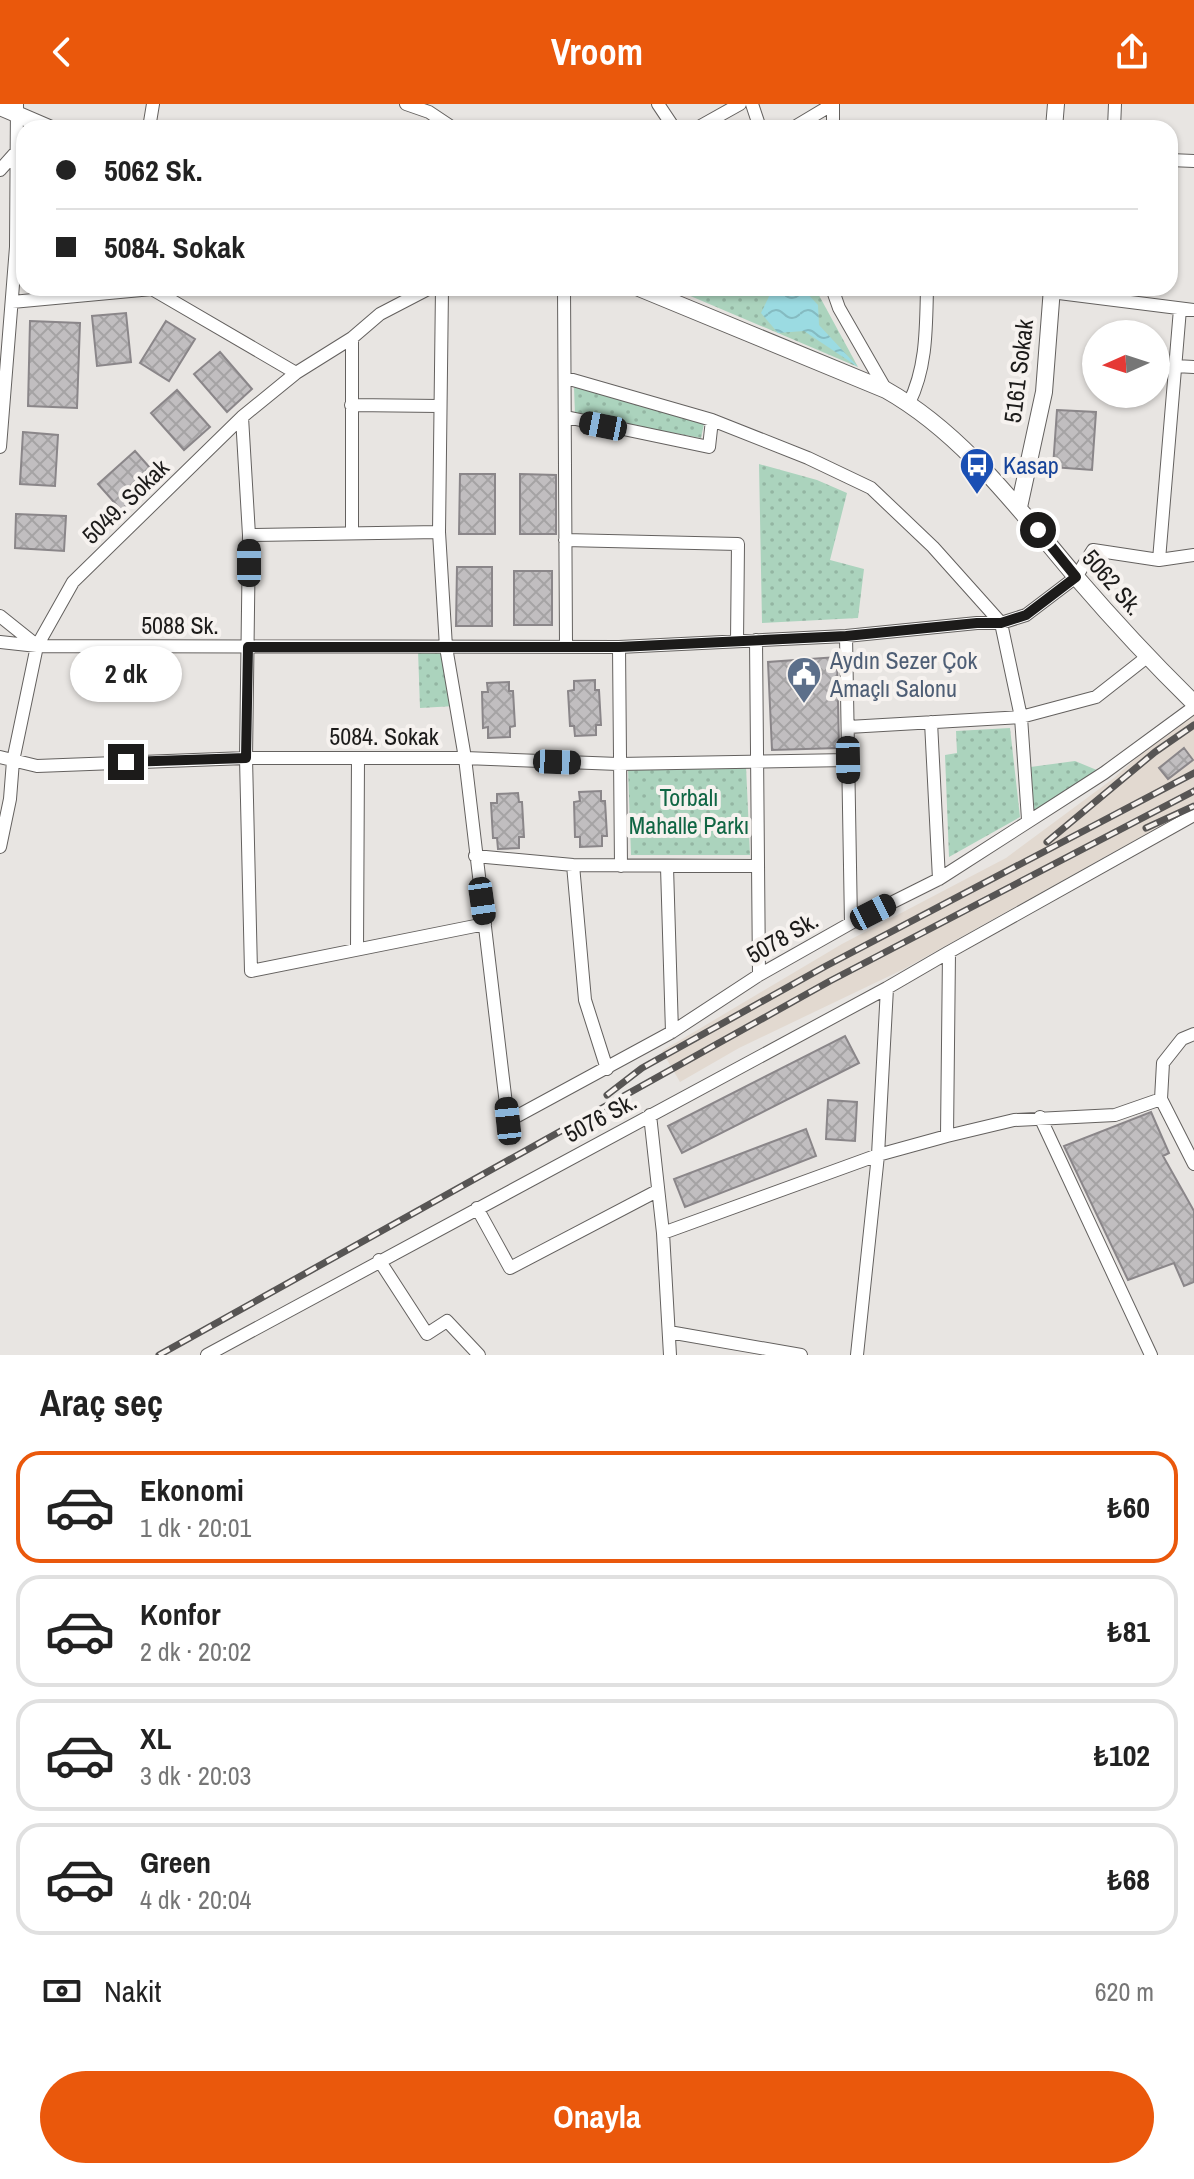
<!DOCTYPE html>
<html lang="tr">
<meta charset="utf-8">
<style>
body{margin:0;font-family:"Archivo Narrow",sans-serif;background:#f2f2f2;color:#222;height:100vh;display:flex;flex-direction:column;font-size:30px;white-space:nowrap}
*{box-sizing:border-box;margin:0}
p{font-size:26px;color:#767676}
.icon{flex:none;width:44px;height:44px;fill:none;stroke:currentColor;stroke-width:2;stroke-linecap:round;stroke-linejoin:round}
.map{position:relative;height:1251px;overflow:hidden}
.panel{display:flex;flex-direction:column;background:#fff;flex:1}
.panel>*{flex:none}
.top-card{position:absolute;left:16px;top:16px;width:1162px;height:176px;border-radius:24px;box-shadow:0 2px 6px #0004;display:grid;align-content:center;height:176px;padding:0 40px;background:#fff}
.needle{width:52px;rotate:267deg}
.tools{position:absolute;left:1082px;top:216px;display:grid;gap:16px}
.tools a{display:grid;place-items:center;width:88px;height:88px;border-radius:50%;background:#fff;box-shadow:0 2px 6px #0004;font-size:40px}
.end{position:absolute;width:36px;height:36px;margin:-18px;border:10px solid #1c1b1a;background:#fff;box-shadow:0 0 0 4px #fff}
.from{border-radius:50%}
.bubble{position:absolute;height:56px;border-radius:28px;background:#fff;box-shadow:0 2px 6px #0004;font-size:26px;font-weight:800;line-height:56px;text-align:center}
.car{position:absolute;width:24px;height:48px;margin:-24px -12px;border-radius:10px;box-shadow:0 0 6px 2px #0007;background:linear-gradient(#222 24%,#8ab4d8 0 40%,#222 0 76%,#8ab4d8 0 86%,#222 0)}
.top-card b{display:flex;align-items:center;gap:28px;height:76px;font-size:30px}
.top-card b+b{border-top:2px solid #e0e0e0}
.top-card i{width:20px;height:20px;background:#222}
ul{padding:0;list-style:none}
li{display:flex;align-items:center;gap:24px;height:112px;margin:0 16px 12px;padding:0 24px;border:4px solid #e0e0e0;border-radius:24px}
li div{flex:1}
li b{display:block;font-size:30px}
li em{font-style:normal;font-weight:800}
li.on{border-color:#ea580c}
li>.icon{width:72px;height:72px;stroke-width:1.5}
h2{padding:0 40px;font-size:36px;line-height:96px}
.pay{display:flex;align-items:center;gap:20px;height:88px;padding:0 40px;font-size:30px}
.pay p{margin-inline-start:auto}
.primary-button{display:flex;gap:16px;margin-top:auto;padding:16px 40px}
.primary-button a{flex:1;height:92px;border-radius:48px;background:#ea580c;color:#fff;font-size:32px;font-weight:800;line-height:92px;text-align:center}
header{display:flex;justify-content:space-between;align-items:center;height:104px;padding:0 40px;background:#ea580c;color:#fff;font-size:36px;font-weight:800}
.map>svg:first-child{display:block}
.built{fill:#e2d9d0}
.green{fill:url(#green-dots)}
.water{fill:url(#water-waves)}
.building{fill:url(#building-cross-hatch);stroke:#8a8689;stroke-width:2}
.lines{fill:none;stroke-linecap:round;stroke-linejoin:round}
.minor-casing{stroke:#64615f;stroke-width:14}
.major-casing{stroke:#64615f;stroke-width:18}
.minor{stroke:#fff;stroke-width:12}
.major{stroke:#fff;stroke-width:16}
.rail-casing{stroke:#575554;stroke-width:7}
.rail{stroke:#f6f2ef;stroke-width:4;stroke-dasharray:12;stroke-linecap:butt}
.route{stroke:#1c1b1a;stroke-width:10}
.labels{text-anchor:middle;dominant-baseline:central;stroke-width:8;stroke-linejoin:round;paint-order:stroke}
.street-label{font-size:24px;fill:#1c1b1a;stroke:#f6f2ef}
.transit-label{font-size:24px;fill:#164399;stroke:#f6f2ef;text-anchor:start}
.service-label{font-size:24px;fill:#4e5e75;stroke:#f6f2ef;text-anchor:start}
.park-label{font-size:24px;fill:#106644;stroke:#f6f2ef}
</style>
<header><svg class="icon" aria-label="back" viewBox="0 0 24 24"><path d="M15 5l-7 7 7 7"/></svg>Vroom<svg class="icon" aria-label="share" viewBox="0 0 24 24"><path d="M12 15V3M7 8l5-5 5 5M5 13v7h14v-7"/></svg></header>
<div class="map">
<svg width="1194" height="1251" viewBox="0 0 1194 1251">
<defs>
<pattern id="green-dots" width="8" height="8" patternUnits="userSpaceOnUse" patternTransform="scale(2)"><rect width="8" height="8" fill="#abd3bd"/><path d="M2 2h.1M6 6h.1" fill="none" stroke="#93b5a2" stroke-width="1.8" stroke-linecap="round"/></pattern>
<pattern id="water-waves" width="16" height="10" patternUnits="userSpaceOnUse" patternTransform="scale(2)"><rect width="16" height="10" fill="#9bdbe2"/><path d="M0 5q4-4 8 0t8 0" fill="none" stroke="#85bbc1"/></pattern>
<pattern id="building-cross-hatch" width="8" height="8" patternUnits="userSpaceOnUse" patternTransform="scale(2)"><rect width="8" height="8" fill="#c1bec0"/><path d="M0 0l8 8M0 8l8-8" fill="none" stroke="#a5a3a4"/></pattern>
</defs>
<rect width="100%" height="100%" fill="#e8e5e2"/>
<!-- built -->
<path class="built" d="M1194,602v101l-290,162 -165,79 -59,34 -18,-31 180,-107 164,-86 108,-80z"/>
<!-- green -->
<path class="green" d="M681,184h134l43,79 -177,-75z
M574,283l130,37 -3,14 -126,-23z
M759,360l58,16 30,13 -17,67 34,9 -6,49 -96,5z
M446,543l9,59 -35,2 -2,-58z
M1010,624l10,89 -71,40 -4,-102 12,-2 -1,-22z
M1075,657l29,12 -76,46 -5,-51z
M746,662l4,89h-119l-3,-87z"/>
<!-- water -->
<path class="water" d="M773,184h29l16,17 1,20 39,42 -54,-36 -26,2 -17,-20z"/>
<!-- building -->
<path class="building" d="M126,209l5,49 -34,4 -5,-50z
M30,217l50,2 -3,85 -49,-2z
M166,217l29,18 -26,42 -29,-18z
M220,248l32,37 -25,23 -33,-38z
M177,286l33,37 -26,23 -33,-37z
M1057,306l39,2 -4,58 -39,-3z
M23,328l35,3 -3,51 -35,-2z
M135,347l23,26 -37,33 -23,-26z
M460,370h35v60h-36z
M520,370l36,1v59h-36z
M16,410l50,2 -2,35 -49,-3z
M457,463h35v59h-36z
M514,467h38v54h-38z
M837,553l2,91 -67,2 -4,-88z
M595,576v10h4l2,35h-5v10l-21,1 -1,-10h-4l-2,-35 6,-1v-9z
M509,578v9h4l2,35 -5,1v10l-22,1v-11l-5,1 -1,-36h6l-1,-9z
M1184,644l9,12 -25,19 -9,-11z
M601,687v10h4l2,35h-5v10l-22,1v-10h-5l-1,-35 6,-1 -1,-9z
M518,689l1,9h3l2,35h-5v11l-21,1 -1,-11h-4l-2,-35h6v-9z
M845,932l14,27 -177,90 -14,-27z
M828,996l29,2 -2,39 -29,-2z
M1151,1008l18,41 -6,3 31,55v71l-10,4 -10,-23 -46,17 -64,-134z
M806,1025l10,27 -131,51 -11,-28z"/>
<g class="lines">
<!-- minor casing -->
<g class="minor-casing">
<path id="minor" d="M406,0l23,8 24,16
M658,0l16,24
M752,0l8,24
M149,24l4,-24
M697,24l43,-24
M741,24h2
M793,24l40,-24
M833,24v-24
M1114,24l1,-24
M1170,56l24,1
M0,66l17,-19
M442,184l-3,244 7,115 19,111 43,363 164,-89 87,-57 92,-52 88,-44 165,-106 90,-66
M564,184l2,357
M832,184l7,20 47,82
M1051,188l143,18
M12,198l140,-13 144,84
M1175,262l19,1
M566,274l146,42 96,38 63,30 62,59 68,76 20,94 7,102
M909,299c18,-36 17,-76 18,-115
M351,301l88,1
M242,313l7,118 -3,223 5,213 234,-47
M566,313l143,30 3,-27
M0,343l16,-200 1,-143
M352,429v-195
M249,431l190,-3
M565,436l173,4 -1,97
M1159,456l21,-251
M0,512l35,28
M846,532l5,287
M756,536l3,335
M0,538l37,4 582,1 227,-11 131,-13h24l25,-8 50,-38 17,-27 66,10 35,-5
M619,543l2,219
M931,618l8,157
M848,623l173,-10 75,-20 51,-40
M0,653l37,9 209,-8h219l153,6 230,-4
M0,743l10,-48 3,-38 24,-115 36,-64 169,-165 54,-44 56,-35 28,-24 50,-26
M475,752l98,9 184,1
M573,761l12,135 22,69
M667,763l5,165
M357,845l1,-191
M1194,930l-12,5 -19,24 -2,36 33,65
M650,1011l13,118 7,122
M1040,1013l111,238
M947,1032l2,-184 245,-137
M477,1104l33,60 147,-77
M663,1129l215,-78 69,-19 67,-16 101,-5 46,-16
M379,1156l48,74 20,-13 32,34
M669,1228l132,23
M207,1251l680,-367
M857,1251l21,-200 9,-167 62,-36"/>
</g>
<!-- major casing -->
<g class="major-casing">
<path id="major" d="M0,3l49,21
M1054,24l2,-24
M639,184l247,102c78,44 134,121 191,188 37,43 76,85 117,125
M1019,403l25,-115 8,-104"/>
</g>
<!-- minor -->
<use href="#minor" class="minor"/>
<!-- major -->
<use href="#major" class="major"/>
<!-- rail casing -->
<g class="rail-casing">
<path id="rail" d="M1146,724l48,-22
M1047,738l108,-90 39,-27
M607,991l35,-27 182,-101 370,-194
M159,1251l671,-374 364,-190"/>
</g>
<!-- rail -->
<use href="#rail" class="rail"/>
</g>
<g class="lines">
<!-- route -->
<path class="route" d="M126,658l120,-4 2,-111h371l227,-11 131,-13h24l25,-8 50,-38 -38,-47"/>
</g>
<!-- icons -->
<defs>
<g id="bus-pin" transform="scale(1.8)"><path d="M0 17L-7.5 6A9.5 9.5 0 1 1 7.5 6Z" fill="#1a4fb4" stroke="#f6f2ef"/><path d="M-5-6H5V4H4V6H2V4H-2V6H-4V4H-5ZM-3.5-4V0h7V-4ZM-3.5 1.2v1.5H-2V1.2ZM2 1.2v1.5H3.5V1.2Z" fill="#fff"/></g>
<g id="civic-pin" transform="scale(1.8)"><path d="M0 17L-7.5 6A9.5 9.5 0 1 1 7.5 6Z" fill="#5c6f8a" stroke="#f6f2ef"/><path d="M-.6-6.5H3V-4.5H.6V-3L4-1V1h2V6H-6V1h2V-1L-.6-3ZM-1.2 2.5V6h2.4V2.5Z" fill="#fff"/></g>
</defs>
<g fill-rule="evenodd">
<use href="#bus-pin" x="977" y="361"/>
<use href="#civic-pin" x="804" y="570"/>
</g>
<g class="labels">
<!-- street labels -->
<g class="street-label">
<text transform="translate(1018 267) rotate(-83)">5161 Sokak</text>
<text transform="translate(125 397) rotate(-44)">5049. Sokak</text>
<text transform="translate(1113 478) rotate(49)">5062 Sk.</text>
<text x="180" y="521">5088 Sk.</text>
<text x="384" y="632">5084. Sokak</text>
<text transform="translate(782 833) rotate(-30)">5078 Sk.</text>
<text transform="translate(600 1013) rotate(-28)">5076 Sk.</text>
</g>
<!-- transit labels -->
<g class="transit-label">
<text x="1003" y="361">Kasap</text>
</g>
<!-- service labels -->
<g class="service-label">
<text x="830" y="556">Aydın Sezer Çok<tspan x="830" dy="28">Amaçlı Salonu</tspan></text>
</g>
<!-- park labels -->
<g class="park-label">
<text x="689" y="693">Torbalı<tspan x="689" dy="28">Mahalle Parkı</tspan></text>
</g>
</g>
</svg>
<div class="tools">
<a><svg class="needle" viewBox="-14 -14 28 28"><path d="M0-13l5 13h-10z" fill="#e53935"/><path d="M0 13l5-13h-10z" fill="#767676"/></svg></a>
</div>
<i class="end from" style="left:1038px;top:426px"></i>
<i class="end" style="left:126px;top:658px"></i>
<div class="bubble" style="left:70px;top:542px;width:112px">2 dk</div>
<i class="car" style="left:603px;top:322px;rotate:281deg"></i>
<i class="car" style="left:249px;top:459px;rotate:0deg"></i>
<i class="car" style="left:848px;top:656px;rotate:179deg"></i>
<i class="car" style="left:557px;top:658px;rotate:92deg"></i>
<i class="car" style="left:482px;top:797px;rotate:172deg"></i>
<i class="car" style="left:873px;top:808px;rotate:63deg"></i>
<i class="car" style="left:508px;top:1017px;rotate:354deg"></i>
<div class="top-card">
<b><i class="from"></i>5062 Sk.</b>
<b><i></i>5084. Sokak</b>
</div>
</div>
<section class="panel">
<h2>Araç seç</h2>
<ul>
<li class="on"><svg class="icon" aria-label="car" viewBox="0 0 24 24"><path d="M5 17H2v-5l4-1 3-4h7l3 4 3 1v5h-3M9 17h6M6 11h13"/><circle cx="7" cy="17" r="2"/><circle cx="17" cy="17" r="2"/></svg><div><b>Ekonomi</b><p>1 dk · 20:01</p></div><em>₺60</em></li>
<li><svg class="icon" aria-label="car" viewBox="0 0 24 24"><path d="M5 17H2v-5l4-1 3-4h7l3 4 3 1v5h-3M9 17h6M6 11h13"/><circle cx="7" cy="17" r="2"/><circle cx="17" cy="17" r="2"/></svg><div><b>Konfor</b><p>2 dk · 20:02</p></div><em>₺81</em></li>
<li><svg class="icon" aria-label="car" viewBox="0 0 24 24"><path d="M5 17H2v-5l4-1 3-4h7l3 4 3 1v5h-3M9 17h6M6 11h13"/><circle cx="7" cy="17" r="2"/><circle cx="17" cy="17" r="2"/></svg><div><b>XL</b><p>3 dk · 20:03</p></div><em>₺102</em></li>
<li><svg class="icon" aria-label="car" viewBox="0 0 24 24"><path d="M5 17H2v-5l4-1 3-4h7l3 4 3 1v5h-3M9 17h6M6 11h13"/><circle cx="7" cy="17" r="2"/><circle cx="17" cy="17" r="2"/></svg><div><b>Green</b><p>4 dk · 20:04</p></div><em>₺68</em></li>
</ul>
<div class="pay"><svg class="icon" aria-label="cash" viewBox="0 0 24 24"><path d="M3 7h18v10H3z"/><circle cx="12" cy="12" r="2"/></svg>Nakit<p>620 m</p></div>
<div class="primary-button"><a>Onayla</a></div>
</section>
